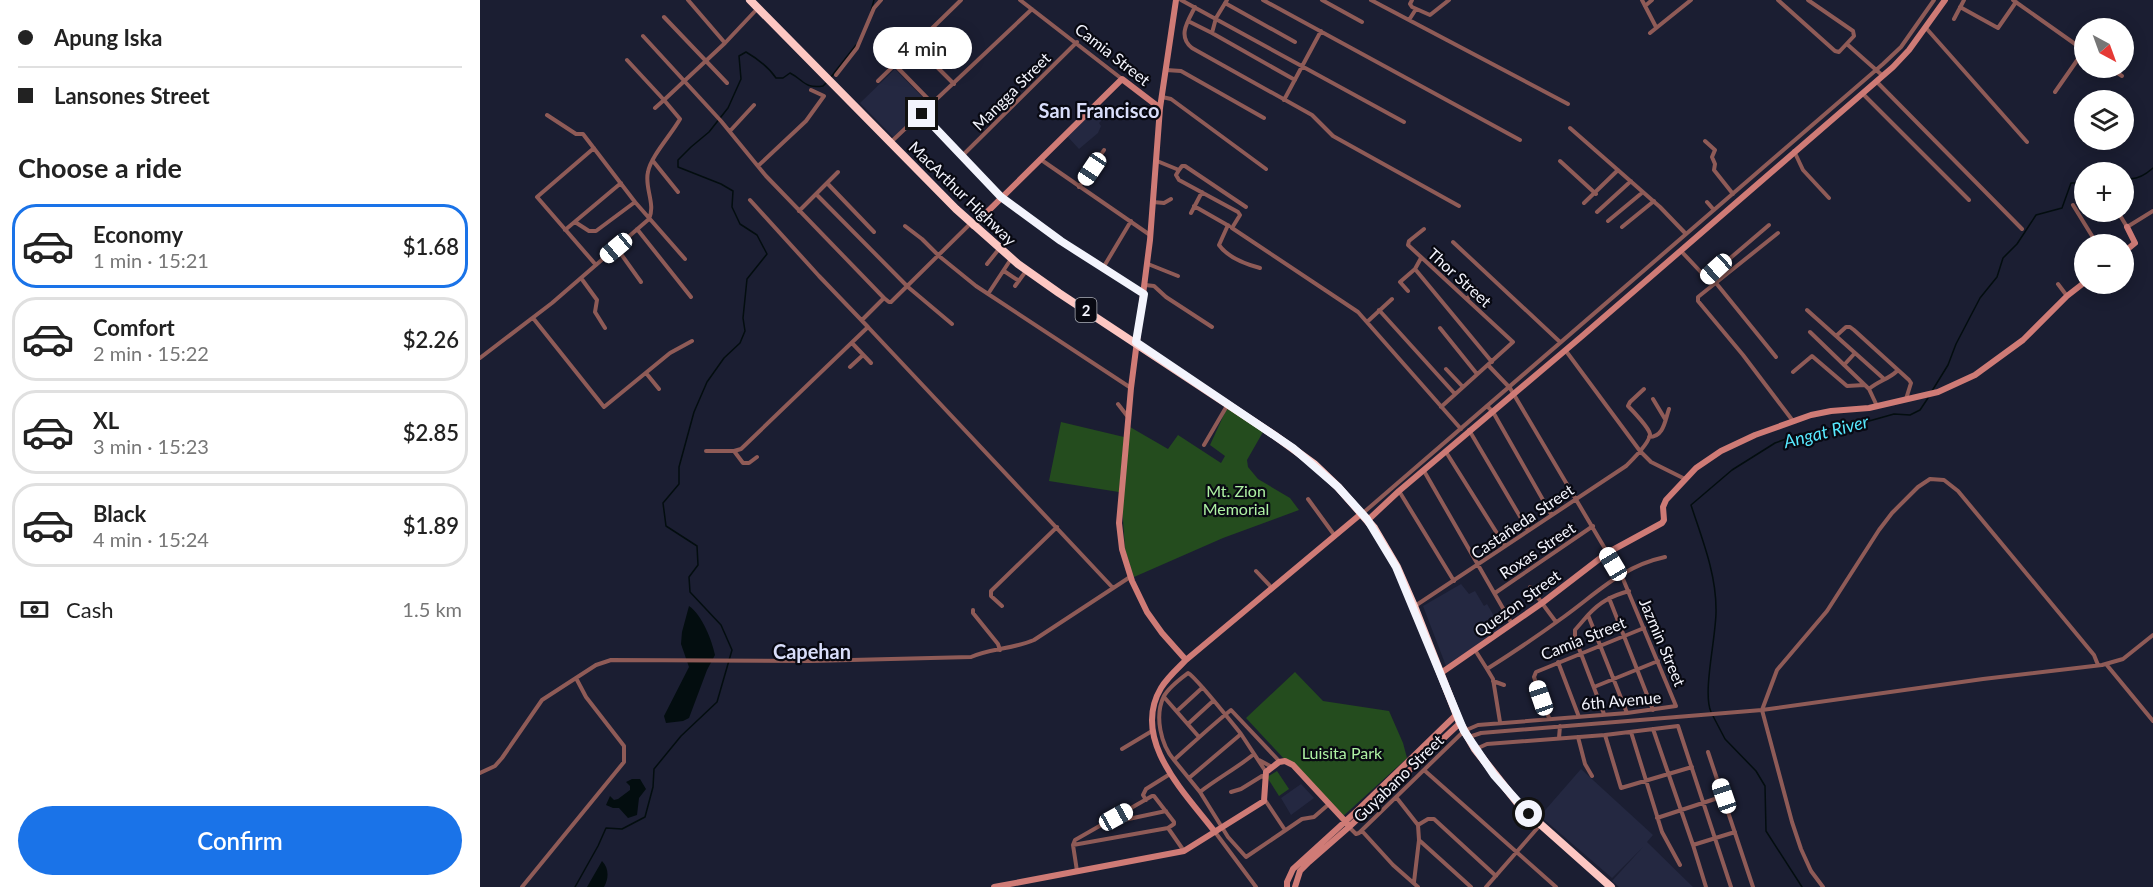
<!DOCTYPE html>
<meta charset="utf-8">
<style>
body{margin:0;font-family:Lato,sans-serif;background:#f6f6f6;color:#222;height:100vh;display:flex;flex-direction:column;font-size:22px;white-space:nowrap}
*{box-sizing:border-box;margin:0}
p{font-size:20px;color:#767676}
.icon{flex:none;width:33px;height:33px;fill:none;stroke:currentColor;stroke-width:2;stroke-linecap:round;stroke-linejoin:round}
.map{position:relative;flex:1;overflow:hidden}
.drawer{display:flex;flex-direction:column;background:#fff;width:480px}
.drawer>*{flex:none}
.banner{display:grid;align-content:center;height:132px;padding:0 18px;background:#fff}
.needle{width:39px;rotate:139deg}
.buttons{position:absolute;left:1594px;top:18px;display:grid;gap:12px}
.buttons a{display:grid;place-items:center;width:60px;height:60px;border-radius:50%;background:#fff;box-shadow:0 3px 15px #0003;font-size:30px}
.end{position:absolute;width:27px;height:27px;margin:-14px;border:8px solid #f3f4fd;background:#111;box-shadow:0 0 0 3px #111}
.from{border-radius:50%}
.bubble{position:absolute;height:42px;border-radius:21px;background:#fff;box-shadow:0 3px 15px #0003;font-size:20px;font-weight:600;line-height:42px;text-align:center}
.car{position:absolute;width:18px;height:36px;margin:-18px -9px;border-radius:8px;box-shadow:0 0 4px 2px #0007;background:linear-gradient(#fff 24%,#345 0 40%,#fff 0 76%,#345 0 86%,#fff 0)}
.banner b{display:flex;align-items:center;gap:21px;height:57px;font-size:22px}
.banner b+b{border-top:2px solid #e0e0e0}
.banner i{width:15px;height:15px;background:#222}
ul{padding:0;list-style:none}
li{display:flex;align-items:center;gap:18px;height:84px;margin:0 12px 9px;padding:0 6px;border:3px solid #e0e0e0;border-radius:24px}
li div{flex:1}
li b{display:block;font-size:22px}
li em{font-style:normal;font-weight:600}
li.on{border-color:#1a73e8}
li>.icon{width:54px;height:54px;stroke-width:1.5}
h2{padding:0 18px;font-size:27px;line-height:72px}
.pay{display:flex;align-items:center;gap:15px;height:66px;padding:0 18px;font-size:22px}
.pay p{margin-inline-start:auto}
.action{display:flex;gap:12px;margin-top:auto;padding:12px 18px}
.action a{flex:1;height:69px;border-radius:36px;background:#1a73e8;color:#fff;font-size:24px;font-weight:600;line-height:69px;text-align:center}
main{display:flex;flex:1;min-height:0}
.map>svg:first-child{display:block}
.built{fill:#242841}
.green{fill:#244c1e}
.water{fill:#030d0f}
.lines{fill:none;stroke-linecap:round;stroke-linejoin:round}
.stream{stroke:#030d0f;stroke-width:1.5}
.street{stroke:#8f5b57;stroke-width:4}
.secondary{stroke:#cf7b76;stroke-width:6}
.highway{stroke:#fdc7c2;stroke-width:8}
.route{stroke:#f3f4fd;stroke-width:8}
.labels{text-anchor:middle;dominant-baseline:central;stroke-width:4.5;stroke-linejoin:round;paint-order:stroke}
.shield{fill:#080912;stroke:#acaeb6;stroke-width:1.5}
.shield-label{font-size:15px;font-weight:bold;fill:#f3f4fd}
.street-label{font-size:16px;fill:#f3f4fd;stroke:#080912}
.park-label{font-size:16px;fill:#aef1a3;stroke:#080912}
.water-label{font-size:18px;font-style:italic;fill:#57e8fe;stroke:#080912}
.quarter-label{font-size:20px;font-weight:bold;fill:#d9defa;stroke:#080912}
</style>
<main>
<section class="drawer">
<div class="banner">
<b><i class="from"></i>Apung Iska</b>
<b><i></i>Lansones Street</b>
</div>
<h2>Choose a ride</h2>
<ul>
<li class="on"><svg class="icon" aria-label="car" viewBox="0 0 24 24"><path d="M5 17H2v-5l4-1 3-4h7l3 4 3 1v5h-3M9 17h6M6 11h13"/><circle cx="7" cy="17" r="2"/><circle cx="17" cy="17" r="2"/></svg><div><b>Economy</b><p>1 min · 15:21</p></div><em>$1.68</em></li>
<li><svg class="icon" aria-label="car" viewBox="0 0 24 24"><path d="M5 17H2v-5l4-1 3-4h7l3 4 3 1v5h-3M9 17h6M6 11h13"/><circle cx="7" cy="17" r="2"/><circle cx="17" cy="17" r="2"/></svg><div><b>Comfort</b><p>2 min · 15:22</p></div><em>$2.26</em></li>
<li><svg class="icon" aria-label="car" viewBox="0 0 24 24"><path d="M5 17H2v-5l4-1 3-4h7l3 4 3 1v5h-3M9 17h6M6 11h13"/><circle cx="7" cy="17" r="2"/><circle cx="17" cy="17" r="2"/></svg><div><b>XL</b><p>3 min · 15:23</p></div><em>$2.85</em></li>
<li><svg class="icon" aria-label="car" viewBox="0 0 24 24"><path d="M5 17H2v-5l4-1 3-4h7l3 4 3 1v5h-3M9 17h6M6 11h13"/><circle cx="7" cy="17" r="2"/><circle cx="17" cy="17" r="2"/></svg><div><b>Black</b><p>4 min · 15:24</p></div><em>$1.89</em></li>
</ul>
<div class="pay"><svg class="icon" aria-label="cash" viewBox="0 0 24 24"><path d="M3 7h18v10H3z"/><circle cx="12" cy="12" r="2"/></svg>Cash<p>1.5 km</p></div>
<div class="action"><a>Confirm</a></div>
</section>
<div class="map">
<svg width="1673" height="887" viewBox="0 0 1673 887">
<rect width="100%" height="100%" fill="#1b1e32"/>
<!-- built -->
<path class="built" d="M415,69l35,36 -36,33 -34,-35z
M615,110l9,8 -5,5 2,3 -3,7 -19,16 -12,-13z
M981,584l8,10 6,-3 9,15 3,-2 14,24 -55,38 -23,-60z
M1101,769l72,66 -6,7 46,45h-74l-7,-6 31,-34 -31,31 -72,-62z
M821,784l13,14 -23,17 -10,-17z"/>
<!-- green -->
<path class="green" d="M747,408l36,24 -16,28 1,7 10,12 32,19 9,12 -76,28 -89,39 -9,-28 -3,-44 8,-78 38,22 10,-14 43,28 4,-7 -15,-11z
M581,422l63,15 -5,55 -70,-11z
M815,672l28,29 66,10 14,32 4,15 -67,61 -94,-101z
M797,771l12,18 -10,7 -12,-19z"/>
<!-- water -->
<path class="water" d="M209,606c13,9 23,34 26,49l-8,15 -18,48 -6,3 -17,2 -2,-7 25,-49 -8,-23 1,-12z
M152,779h8l6,10 -7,9 -2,17 -9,3 -9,-10h-6l-7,-3 4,-9 4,4 4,-1 12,-9v-4l-4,-4z
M122,861c7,7 7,17 2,26h-17z"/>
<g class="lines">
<!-- stream -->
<path class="stream" d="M391,11l3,-11
M351,77l25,-32
M1629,172l5,-3 4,3
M1644,177c10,5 21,-2 29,-9
M1452,391l16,-26 8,-21 24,-46 17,-21 6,-19 14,-14 19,-29 26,-7 9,-25h14
M1231,712c-9,-20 6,-78 5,-103 0,-36 -14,-70 -25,-104l41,-35 43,-27 25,-9 62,-11 32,-9 16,1 10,-5 8,-12
M1233,716l12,23 31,32 9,15 1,45 36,56
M95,887l23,-41 8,-18 16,1 23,-12 8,-30 1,-18 27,-33 36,-34 15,-52 -11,-25 -31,-33 -1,-15 9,-12 -1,-19 -31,-20 -3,-23 16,-19v-17l15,-55 13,-30 17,-24 16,-15 5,-12 -2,-13 4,-39 20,-25 -10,-19 -17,-11 -8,-17 1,-16 -12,-7 -43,-17v-7l13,-13 18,-15 19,-24 13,-29 -2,-23 7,-4c12,7 22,14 30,26h7l7,-5c14,7 14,16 33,13l3,-3"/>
<!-- street -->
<path class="street" d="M208,0l37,43
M540,0l102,79
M701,0l223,122
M747,0l-11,18 -4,15 83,47
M783,0l257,140
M842,0l40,22
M891,0l197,104
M932,0l-2,4 2,3 18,8 19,-15
M1162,0l14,27
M1298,0l57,51 4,1 15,-16 -1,-5 -45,-31
M1533,0l72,51
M745,3l70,39
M1165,6l7,-6
M715,7c-7,14 -18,29 -3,41l120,67 21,21 126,70
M1480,7l38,21 18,-26
M184,17l63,66
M1474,19l10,-19
M929,20l7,-11
M708,21l24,12
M1446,28l101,114
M1170,33l41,-33
M163,36l78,85 45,55 118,122
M435,45l39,39
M1368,45l35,31
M147,60l37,40 -9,8
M415,65l38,39
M1630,68l12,8
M686,70l15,1 83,47
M356,75l21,-27 17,-40 7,-8
M398,81l83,-81
M1397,82l145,147
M1575,92l23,-33 2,-11
M1383,94l106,106
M682,97l9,2 95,70
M804,100l37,-69
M442,114l79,83 60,44 83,53
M67,115l29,19h7l52,68 50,57
M1090,128l90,79 26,27
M250,131l24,-26
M1225,141l10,9 -3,7 3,7 -1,6 19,24
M411,142l141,-133
M114,148l-57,49 59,68
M1314,151l9,19 26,28
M482,156l115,-114
M560,159l110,76
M173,161l25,31
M677,161l22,9 -3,5 3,5 59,32 2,3 -8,13 126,84 103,117
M1080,161l36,33
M278,166l48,-45 18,-25 -13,-6
M699,170l3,-4h3l61,41
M347,183l47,49
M599,187l25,-37
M336,194l92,93 44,37
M673,202l11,1 7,-4
M1227,202l7,8
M1104,203l34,-33
M1593,205l24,39
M714,206l35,20
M319,211l39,-39
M1117,212l34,-31
M1638,212l9,15 26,-16
M711,213l11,-21
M1128,221l35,-29
M95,222l14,9h7l39,-29
M748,225l-9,20c9,13 26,19 41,23
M425,226l17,13 17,17 37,30 155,102
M1142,227l32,-26
M157,229l54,68
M944,229l-15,12 -1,4 105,97 -72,65
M85,230l56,-47
M973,242l107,100
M136,247l25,35
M1201,251l32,34 65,-52
M507,264l12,-15
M668,264l30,12
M623,268l28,-47
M935,269l77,93
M524,271l15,10
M101,278l16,22 -2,12 10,16
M1227,278l62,-53
M1236,283l60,74
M1578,284l9,12
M665,285l9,1 12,11 46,30
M1233,285l-15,12v4l45,54 50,66
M535,286l11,-15
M928,291l-8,-9 15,-13 6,-11
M508,294l23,-35
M987,299l9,-10
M899,310l76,84
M1327,310l76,68
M53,318l71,89 66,-54 22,-12
M382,320l22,-22 5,4h2l80,-79
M887,322l25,-23
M388,327l245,261
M960,328l37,46
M1330,332l59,57 8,17
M1356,336l10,-9h4l4,3 55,50 2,3 -5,16
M372,343l19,20
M1086,351l74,100 11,11 34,17
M0,358l72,-55 97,-84c7,-15 -5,-32 -1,-47 3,-16 23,-37 32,-53l-16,-19 61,-57 33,-35
M1364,365l11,-12
M370,367l13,-12
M966,369l17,18
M1313,372l19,-16 35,30 17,-1
M166,373l13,16
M1389,389c9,-8 20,-10 28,-18
M1173,399l12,20
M638,404l10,13
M1007,406l6,6 58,102
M989,430l59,100
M1169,437c15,0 16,-17 20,-28
M724,445l24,-41
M226,451h28l7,-2 127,-122 -49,-51 -69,-76
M254,451l9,12h6l8,-6
M966,452l59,94
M944,471l88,153
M919,491l55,90
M828,499l27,37
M883,513l520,-449 18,-17 33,-47
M776,571l16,17
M1050,587l26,35
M1015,593l98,-67
M1129,598l44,112
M522,606l-11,-10v-5l66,-64
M935,606l211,-140c6,-6 24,-23 24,-32 -1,-6 -17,-23 -22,-28l2,-4 14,-13
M493,610v3l25,31 2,6
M1108,615l-13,15v8l29,76
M995,650l12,19c27,-17 52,-34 78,-53 33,-24 58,-50 100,-59
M1078,662l21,55
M1626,664l47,57
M1007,669l6,10 7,43
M1013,681l11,4
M1114,687l64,-26
M684,697l35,40
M697,711l25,-23
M1147,713l-39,-98c12,-13 23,-19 41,-24
M1069,718l-15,-41 2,-5 108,-44
M709,723l24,-22
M1173,729l40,116 13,42
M1151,732l31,100 18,33
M761,734l25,38
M1125,735l16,53 71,-21
M989,737l12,-4 281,-23 221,-31 119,-14 21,-6 30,-24
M1098,737l7,27 7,12
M1079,738l1,-12
M642,749l30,-18
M996,749l11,-5 118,-9 73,-9 53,161
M1228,752l45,135
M694,760l26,32 28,45 18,20 56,-38 12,-2 15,-13
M779,760l13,7
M944,770l132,117
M0,773l15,-7 7,-8 40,-58 54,-35 15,-5 200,1 160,-4c20,-9 42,-8 63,-17l96,-63
M709,778l52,-44c-9,-11 -45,-57 -53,-61 -8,6 -19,14 -24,23 -10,20 -3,49 10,64 19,-17 37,-34 57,-50l49,52
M720,792c18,-14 37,-24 54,-38
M751,792l10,-3 21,-13 3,1
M916,797l22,28 1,15 -5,42
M666,800l-3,-5 3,-6 24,-15
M785,800l20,30
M1177,818l67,-22
M625,824l61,-13
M938,825l10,-6h6l62,57
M869,827l7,7 3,-1 105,-102 14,-6 149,-12 49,-7 -53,-127 -113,-191 -22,-23
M688,828l16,23
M882,831l31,34 25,22
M735,832l41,55
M939,840l52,47
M593,845l95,-17 6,-4v-2l-20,-26h-2l-77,44 -2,5 4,26
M1213,845l42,-13
M42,887l102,-125v-16l-38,-49 -10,-19
M1006,887l55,-63
M1343,887l-12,-16 -10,-22 -9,-27 -30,-112 15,-40 50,-59 52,-81 13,-17 26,-26 12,-8 14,1 14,11 136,164 4,10"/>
<!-- secondary -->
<path class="secondary" d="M696,0l-16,108 -10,132 -19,148 -12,135 3,26 10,32 15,31 15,21 24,27
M493,226l149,-147 38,29
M1644,252l11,-9 -8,-16
M888,520l31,-29 182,-154 312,-270 16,-17 36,-50
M961,673l101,-70 65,-50 55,-30 2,-3 -1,-13 3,-7 30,-32 25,-17 34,-16 56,-20 20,-4 38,-3 69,-16 37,-17 48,-35 44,-44 18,-14
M735,832c-29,-38 -85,-92 -54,-144 6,-10 16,-19 25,-28l176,-147
M514,887l190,-36 80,-50 2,-29 13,-10 6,-1 8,4 52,56 4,6
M807,887v-5l6,-13 67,-61 97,-94
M815,887l5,-16 9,-9 40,-35 111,-104"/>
<!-- highway -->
<path class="highway" d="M270,0l206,209 62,55 41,29 215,142 40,29 24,23 36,41 23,39 17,39 46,117 15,26 45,57 91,81"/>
</g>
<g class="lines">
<!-- route -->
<path class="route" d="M442,114l79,83 60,44 83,53 -8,48 157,106 45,39 29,32 29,48 68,164 30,44 35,39"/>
</g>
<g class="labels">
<!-- shield labels -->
<rect class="shield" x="595.5" y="298" width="21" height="24" rx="4.5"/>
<g class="shield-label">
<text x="606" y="310">2</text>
</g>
<!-- street labels -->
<g class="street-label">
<text transform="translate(633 54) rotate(38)">Camia Street</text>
<text transform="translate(531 91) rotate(-45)">Mangga Street</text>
<text transform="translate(483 193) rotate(44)">MacArthur Highway</text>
<text transform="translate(980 277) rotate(42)">Thor Street</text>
<text transform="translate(1042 521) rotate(-34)">Castañeda Street</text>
<text transform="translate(1057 550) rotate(-34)">Roxas Street</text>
<text transform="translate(1037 603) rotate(-36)">Quezon Street</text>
<text transform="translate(1103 638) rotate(-22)">Camia Street</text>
<text transform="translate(1183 642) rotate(67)">Jazmin Street</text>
<text transform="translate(1141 700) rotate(-5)">6th Avenue</text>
<text transform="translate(918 778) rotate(-44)">Guyabano Street</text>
</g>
<!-- park labels -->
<g class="park-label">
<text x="756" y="490">Mt. Zion<tspan x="756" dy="18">Memorial</tspan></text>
<text x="862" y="752">Luisita Park</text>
</g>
<!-- water labels -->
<g class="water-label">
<text transform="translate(1346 431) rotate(-14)">Angat River</text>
</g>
<!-- quarter labels -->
<g class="quarter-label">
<text x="619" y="110">San Francisco</text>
<text x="332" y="651">Capehan</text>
</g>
</g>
</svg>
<div class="buttons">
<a><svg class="needle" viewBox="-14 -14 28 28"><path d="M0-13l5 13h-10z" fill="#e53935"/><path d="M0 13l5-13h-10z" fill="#767676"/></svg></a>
<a><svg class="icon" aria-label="layers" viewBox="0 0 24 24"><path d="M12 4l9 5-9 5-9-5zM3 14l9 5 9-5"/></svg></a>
<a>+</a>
<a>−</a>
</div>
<i class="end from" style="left:1049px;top:814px"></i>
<i class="end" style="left:442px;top:114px"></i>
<div class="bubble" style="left:393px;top:27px;width:99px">4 min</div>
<i class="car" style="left:612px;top:169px;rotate:214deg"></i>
<i class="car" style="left:136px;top:248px;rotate:230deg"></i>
<i class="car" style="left:1236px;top:269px;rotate:228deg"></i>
<i class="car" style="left:1133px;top:564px;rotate:329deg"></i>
<i class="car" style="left:1061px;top:698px;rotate:341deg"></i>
<i class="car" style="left:1244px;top:796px;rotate:341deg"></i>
<i class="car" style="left:636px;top:817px;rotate:61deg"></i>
</div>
</main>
